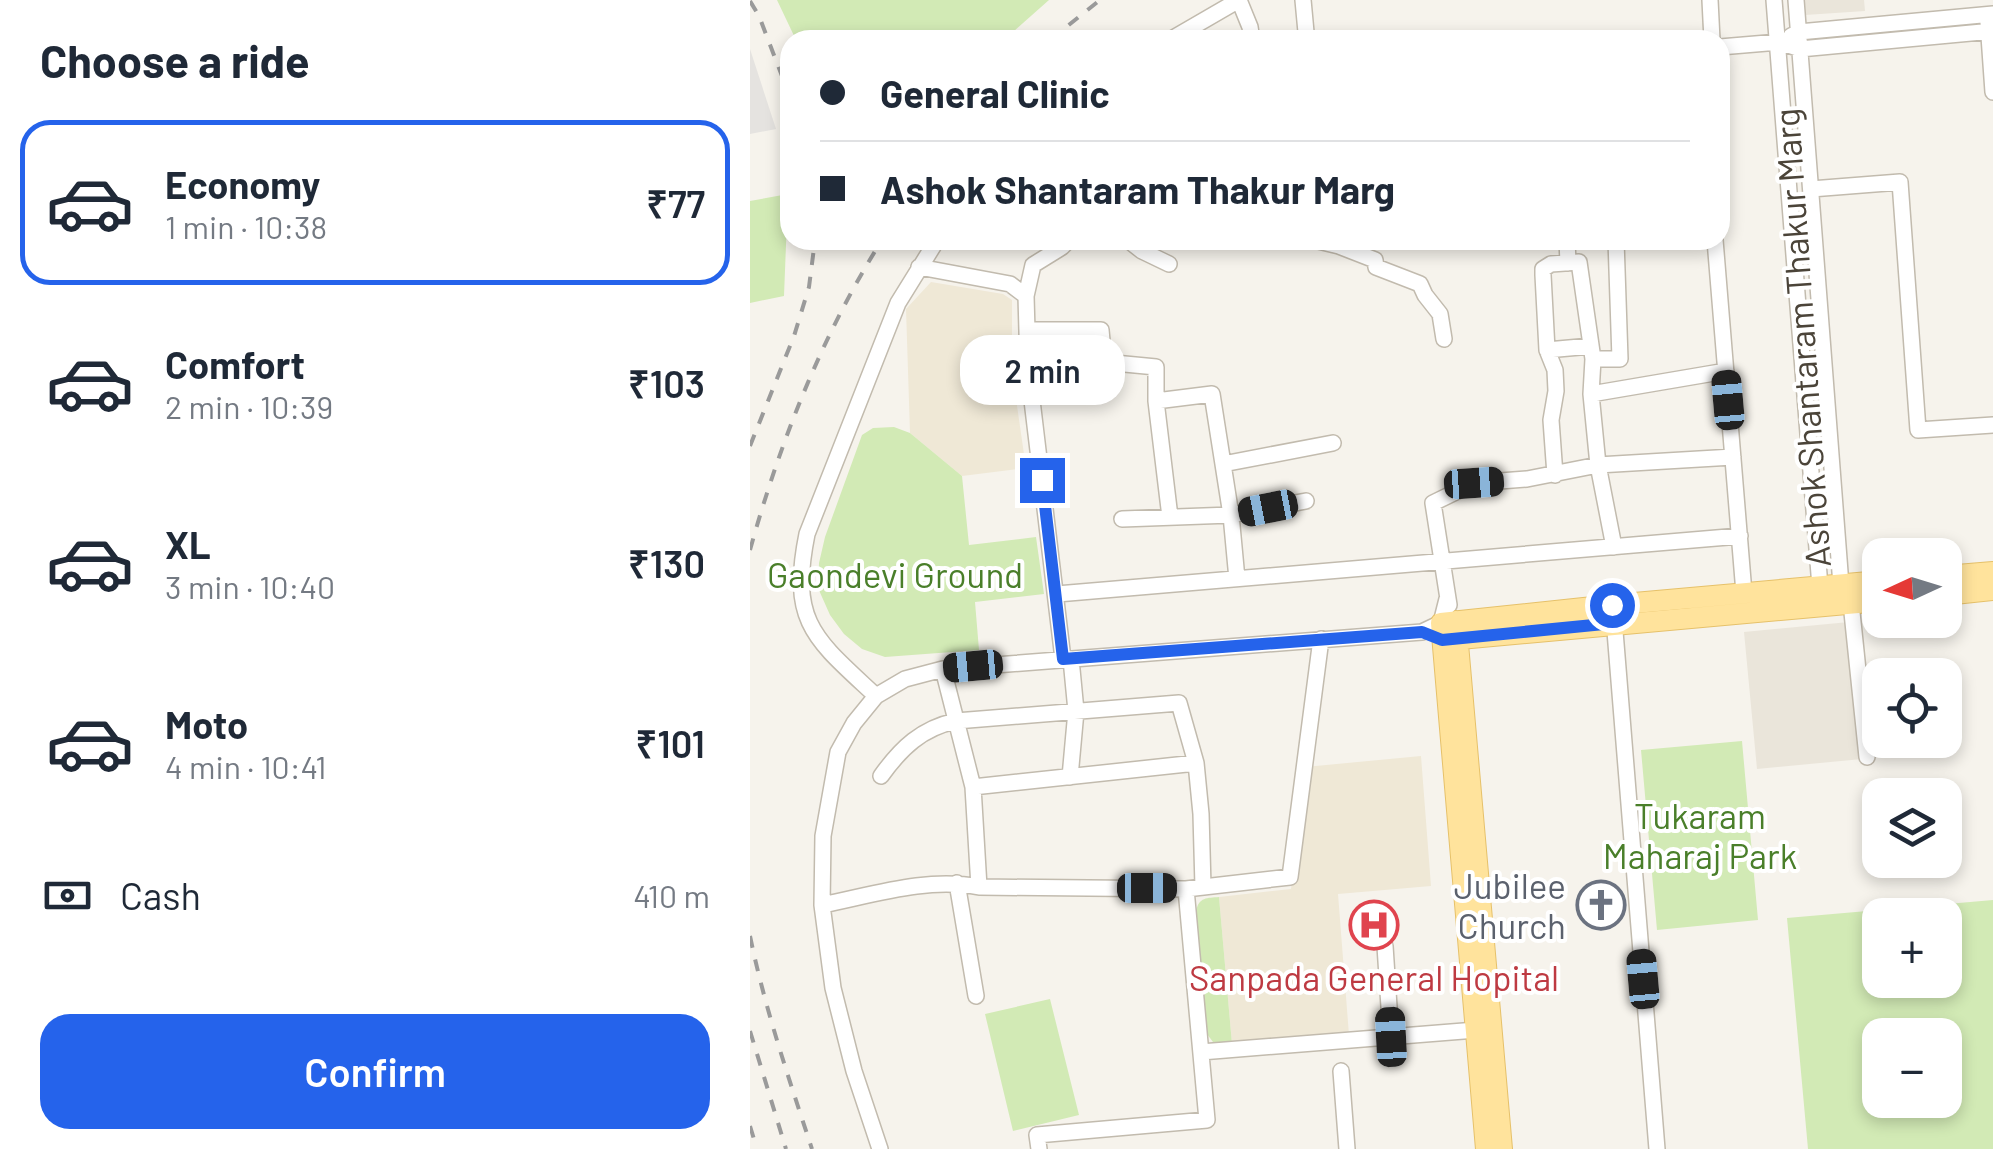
<!DOCTYPE html>
<meta charset="utf-8">
<style>
body{margin:0;font-family:Barlow,sans-serif;background:#f6f6f7;color:#1f2937;height:100vh;display:flex;flex-direction:column;font-size:38px;white-space:nowrap}
*{box-sizing:border-box;margin:0}
p{font-size:32px;color:#747a83}
.icon{flex:none;width:55px;height:55px;fill:none;stroke:currentColor;stroke-width:2;stroke-linecap:round;stroke-linejoin:round}
.map{position:relative;flex:1;overflow:hidden}
.details{display:flex;flex-direction:column;background:#fff;width:750px}
.details>*{flex:none}
.top-card{position:absolute;left:30px;top:30px;width:950px;height:220px;border-radius:30px;box-shadow:0 5px 15px #0003;display:grid;align-content:center;height:220px;padding:0 40px;background:#fff}
.needle{width:65px;rotate:266deg}
.controls{position:absolute;left:1112px;top:538px;display:grid;gap:20px}
.controls a{display:grid;place-items:center;width:100px;height:100px;border-radius:20px;background:#fff;box-shadow:0 5px 15px #0003;font-size:50px}
.end{position:absolute;width:45px;height:45px;margin:-22px;border:12px solid #2563eb;background:#fff;box-shadow:0 0 0 5px #fff}
.from{border-radius:50%}
.bubble{position:absolute;height:70px;border-radius:30px;background:#fff;box-shadow:0 5px 15px #0003;font-size:32px;font-weight:600;line-height:70px;text-align:center}
.car{position:absolute;width:30px;height:60px;margin:-30px -15px;border-radius:12px;box-shadow:0 0 8px 2px #0007;background:linear-gradient(#222 24%,#8ab4d8 0 40%,#222 0 76%,#8ab4d8 0 86%,#222 0)}
.top-card b{display:flex;align-items:center;gap:35px;height:95px;font-size:38px}
.top-card b+b{border-top:2px solid #e0e1e3}
.top-card i{width:25px;height:25px;background:#1f2937}
ul{padding:0;list-style:none}
li{display:flex;align-items:center;gap:30px;height:165px;margin:0 20px 15px;padding:0 20px;border:5px solid transparent;border-radius:30px}
li div{flex:1}
li b{display:block;font-size:38px}
li em{font-style:normal;font-weight:600}
li.current{border-color:#2563eb}
li>.icon{width:90px;height:90px;stroke-width:1.5}
h2{padding:0 40px;font-size:45px;line-height:120px}
.pay{display:flex;align-items:center;gap:25px;height:110px;padding:0 40px;font-size:38px}
.pay p{margin-inline-start:auto}
.primary-button{display:flex;gap:20px;margin-top:auto;padding:20px 40px}
.primary-button a{flex:1;height:115px;border-radius:30px;background:#2563eb;color:#fff;font-size:40px;font-weight:600;line-height:115px;text-align:center}
main{display:flex;flex:1;min-height:0}
.map>svg:first-child{display:block}
.residential{fill:#eae5da}
.education{fill:#efe8d6}
.green{fill:#d2eab5;fill-rule:evenodd}
.parking{fill:#e5e3e0}
.lines{fill:none;stroke-linecap:round;stroke-linejoin:round}
.minor-casing{stroke:#c2bbae;stroke-width:18}
.major-casing{stroke:#e6c16a;stroke-width:22}
.minor{stroke:#fff;stroke-width:15}
.major{stroke:#ffe39c;stroke-width:20}
.rail{stroke:#9a9a9a;stroke-width:4;stroke-dasharray:12 12;stroke-linecap:butt}
.route{stroke:#2563eb;stroke-width:12}
.labels{text-anchor:middle;dominant-baseline:central;stroke-width:8;stroke-linejoin:round;paint-order:stroke}
.street-label{font-size:35px;fill:#4b4439;stroke:#fff}
.park-label{font-size:35px;fill:#4a7f2a;stroke:#fff}
.worship-label{font-size:35px;fill:#5b616d;stroke:#fff;text-anchor:end}
.health-label{font-size:35px;fill:#be3a42;stroke:#fff}
</style>
<main>
<section class="details">
<h2>Choose a ride</h2>
<ul>
<li class="current"><svg class="icon" aria-label="car" viewBox="0 0 24 24"><path d="M5 17H2v-5l4-1 3-4h7l3 4 3 1v5h-3M9 17h6M6 11h13"/><circle cx="7" cy="17" r="2"/><circle cx="17" cy="17" r="2"/></svg><div><b>Economy</b><p>1 min · 10:38</p></div><em>₹77</em></li>
<li><svg class="icon" aria-label="car" viewBox="0 0 24 24"><path d="M5 17H2v-5l4-1 3-4h7l3 4 3 1v5h-3M9 17h6M6 11h13"/><circle cx="7" cy="17" r="2"/><circle cx="17" cy="17" r="2"/></svg><div><b>Comfort</b><p>2 min · 10:39</p></div><em>₹103</em></li>
<li><svg class="icon" aria-label="car" viewBox="0 0 24 24"><path d="M5 17H2v-5l4-1 3-4h7l3 4 3 1v5h-3M9 17h6M6 11h13"/><circle cx="7" cy="17" r="2"/><circle cx="17" cy="17" r="2"/></svg><div><b>XL</b><p>3 min · 10:40</p></div><em>₹130</em></li>
<li><svg class="icon" aria-label="car" viewBox="0 0 24 24"><path d="M5 17H2v-5l4-1 3-4h7l3 4 3 1v5h-3M9 17h6M6 11h13"/><circle cx="7" cy="17" r="2"/><circle cx="17" cy="17" r="2"/></svg><div><b>Moto</b><p>4 min · 10:41</p></div><em>₹101</em></li>
</ul>
<div class="pay"><svg class="icon" aria-label="cash" viewBox="0 0 24 24"><path d="M3 7h18v10H3z"/><circle cx="12" cy="12" r="2"/></svg>Cash<p>410 m</p></div>
<div class="primary-button"><a>Confirm</a></div>
</section>
<div class="map">
<svg width="1243" height="1149" viewBox="0 0 1243 1149">
<rect width="100%" height="100%" fill="#f6f3ec"/>
<!-- residential -->
<path class="residential" d="M1053,0h61l1,11 -60,4z
M1099,622l13,137 -105,10 -13,-137z"/>
<!-- education -->
<path class="education" d="M181,282l72,12 9,6v71l14,97 -64,8 -52,-43 -4,-124z
M671,756l10,130 -93,8 11,141 -117,9 -13,-147 72,-8 14,-122z"/>
<!-- green -->
<path class="green" d="M27,0h272l-45,40h-208z
M38,194l-4,102 -34,7v-102z
M144,427l16,6 52,43 7,69 67,-8 8,57 -69,8 4,48 -94,7 -23,-8 -18,-15 -14,-19 -12,-27 1,-25 6,-26 37,-102 11,-7z
M992,741l16,179 -101,10 -16,-180z
M469,897l13,147 -19,-2 -6,-8 -11,-123c3,-14 11,-13 23,-14z
M1243,900v249h-185l-21,-231zM1130,915h65v65h-65zM1130,1035h65v65h-65z
M300,999l29,116 -66,16 -28,-117z"/>
<!-- parking -->
<path class="parking" d="M0,49l26,80 -26,5z"/>
<g class="lines">
<!-- minor casing -->
<g class="minor-casing">
<path id="minor" d="M553,0l3,32 5,8
M960,0l2,40
M1024,0l46,587 4,6
M1046,0l45,585 -3,7
M1238,22l5,70
M1041,36l8,-4 194,-18
M420,40l69,-40 11,27 2,13
M970,47l59,-5 21,7 193,-18
M1061,189l89,-7 18,248 75,-5
M378,240l14,11 27,13
M564,240l25,6 36,14 1,7 44,17 5,11 15,19 4,25
M817,240l1,23
M965,240l29,353
M169,267l91,17 16,12 2,71 35,292
M276,296l7,-31 29,-18 7,-7
M277,330h74l3,32 52,5v34l56,-7 19,121 6,64
M797,350l44,-4
M843,359h27l-4,-119
M406,401l14,116
M473,464l110,-21
M805,475l-4,-55 5,-29 -1,-21 -8,-20 -4,-75v-6l8,-5 28,-2 14,97 -2,35
M372,519l109,-4 75,-14
M864,547l-16,-82 -7,-71 135,-23
M307,594l683,-58
M1101,603l16,154
M699,605l-16,-102 41,-20 53,-4 71,-14 135,-8
M864,619l43,530
M193,669l30,118 6,100
M126,696c-61,-57 -87,-73 -69,-162l91,-231 39,-63
M131,776c20,-28 41,-48 75,-55l223,-18 17,60 5,51 2,73
M320,777l6,-66 -5,-52
M223,787l223,-24
M207,883l19,113
M72,905c51,-10 104,-28 157,-18l207,2 104,-12 31,-238
M635,946l6,91
M451,1052l275,-22
M591,1071l6,78
M130,1149l-26,-78 -21,-83 -11,-83 1,-69 15,-84 16,-29 22,-27 29,-17 38,-10 479,-37 19,-9 6,-24
M289,1149l-2,-14 170,-15 -21,-231"/>
</g>
<!-- major casing -->
<g class="major-casing">
<path id="major" d="M1195,576l48,-4
M1195,595l48,-5
M706,621l46,528
M699,640l431,-39
M736,1149l-45,-526 171,-18 268,-24"/>
</g>
<!-- minor -->
<use href="#minor" class="minor"/>
<!-- major -->
<use href="#major" class="major"/>
<!-- rail -->
<path class="rail" d="M0,1l9,15 31,81
M300,40l50,-40
M0,446l44,-110 15,-49 6,-47
M0,550c30,-108 72,-215 132,-310
M0,936c15,73 39,143 62,213
M0,1031l36,118
M0,1126l7,23"/>
</g>
<g class="lines">
<!-- route -->
<path class="route" d="M292,480l21,179 359,-27 20,8 172,-17 -2,-18"/>
</g>
<!-- icons -->
<defs>
<g id="church-ring" transform="scale(2.5)"><circle r="9.5" fill="#fff" stroke="#6b7280" stroke-width="1.5"/><path d="M-1.2-6h2.4v3.5h3.3v2.4h-3.3V6h-2.4V-.1h-3.3v-2.4h3.3Z" fill="#6b7280"/></g>
<g id="hospital-ring" transform="scale(2.5)"><circle r="9.5" fill="#fff" stroke="#e0444e" stroke-width="1.5"/><path d="M-5-5h3v3.5h4V-5h3V5h-3V1.5h-4V5h-3Z" fill="#e0444e"/></g>
</defs>
<g fill-rule="evenodd">
<use href="#church-ring" x="851" y="905"/>
<use href="#hospital-ring" x="624" y="925"/>
</g>
<g class="labels">
<!-- street labels -->
<g class="street-label">
<text transform="translate(1051 338) rotate(-94)">Ashok Shantaram Thakur Marg</text>
</g>
<!-- park labels -->
<g class="park-label">
<text x="145" y="574">Gaondevi Ground</text>
<text x="950" y="815">Tukaram<tspan x="950" dy="40">Maharaj Park</tspan></text>
</g>
<!-- worship labels -->
<g class="worship-label">
<text x="816" y="885">Jubilee<tspan x="816" dy="40">Church</tspan></text>
</g>
<!-- health labels -->
<g class="health-label">
<text x="624" y="977">Sanpada General Hopital</text>
</g>
</g>
</svg>
<div class="controls">
<a><svg class="needle" viewBox="-14 -14 28 28"><path d="M0-13l5 13h-10z" fill="#e53935"/><path d="M0 13l5-13h-10z" fill="#747a83"/></svg></a>
<a><svg class="icon" aria-label="locate" viewBox="0 0 24 24"><circle cx="12" cy="12" r="6"/><path d="M12 2v4M12 18v4M2 12h4M18 12h4"/></svg></a>
<a><svg class="icon" aria-label="layers" viewBox="0 0 24 24"><path d="M12 4l9 5-9 5-9-5zM3 14l9 5 9-5"/></svg></a>
<a>+</a>
<a>−</a>
</div>
<i class="end from" style="left:862px;top:605px"></i>
<i class="end" style="left:292px;top:480px"></i>
<div class="bubble" style="left:210px;top:335px;width:165px">2 min</div>
<i class="car" style="left:978px;top:400px;rotate:355deg"></i>
<i class="car" style="left:724px;top:483px;rotate:86deg"></i>
<i class="car" style="left:518px;top:508px;rotate:259deg"></i>
<i class="car" style="left:223px;top:666px;rotate:265deg"></i>
<i class="car" style="left:397px;top:888px;rotate:90deg"></i>
<i class="car" style="left:893px;top:979px;rotate:355deg"></i>
<i class="car" style="left:641px;top:1037px;rotate:357deg"></i>
<div class="top-card">
<b><i class="from"></i>General Clinic</b>
<b><i></i>Ashok Shantaram Thakur Marg</b>
</div>
</div>
</main>
